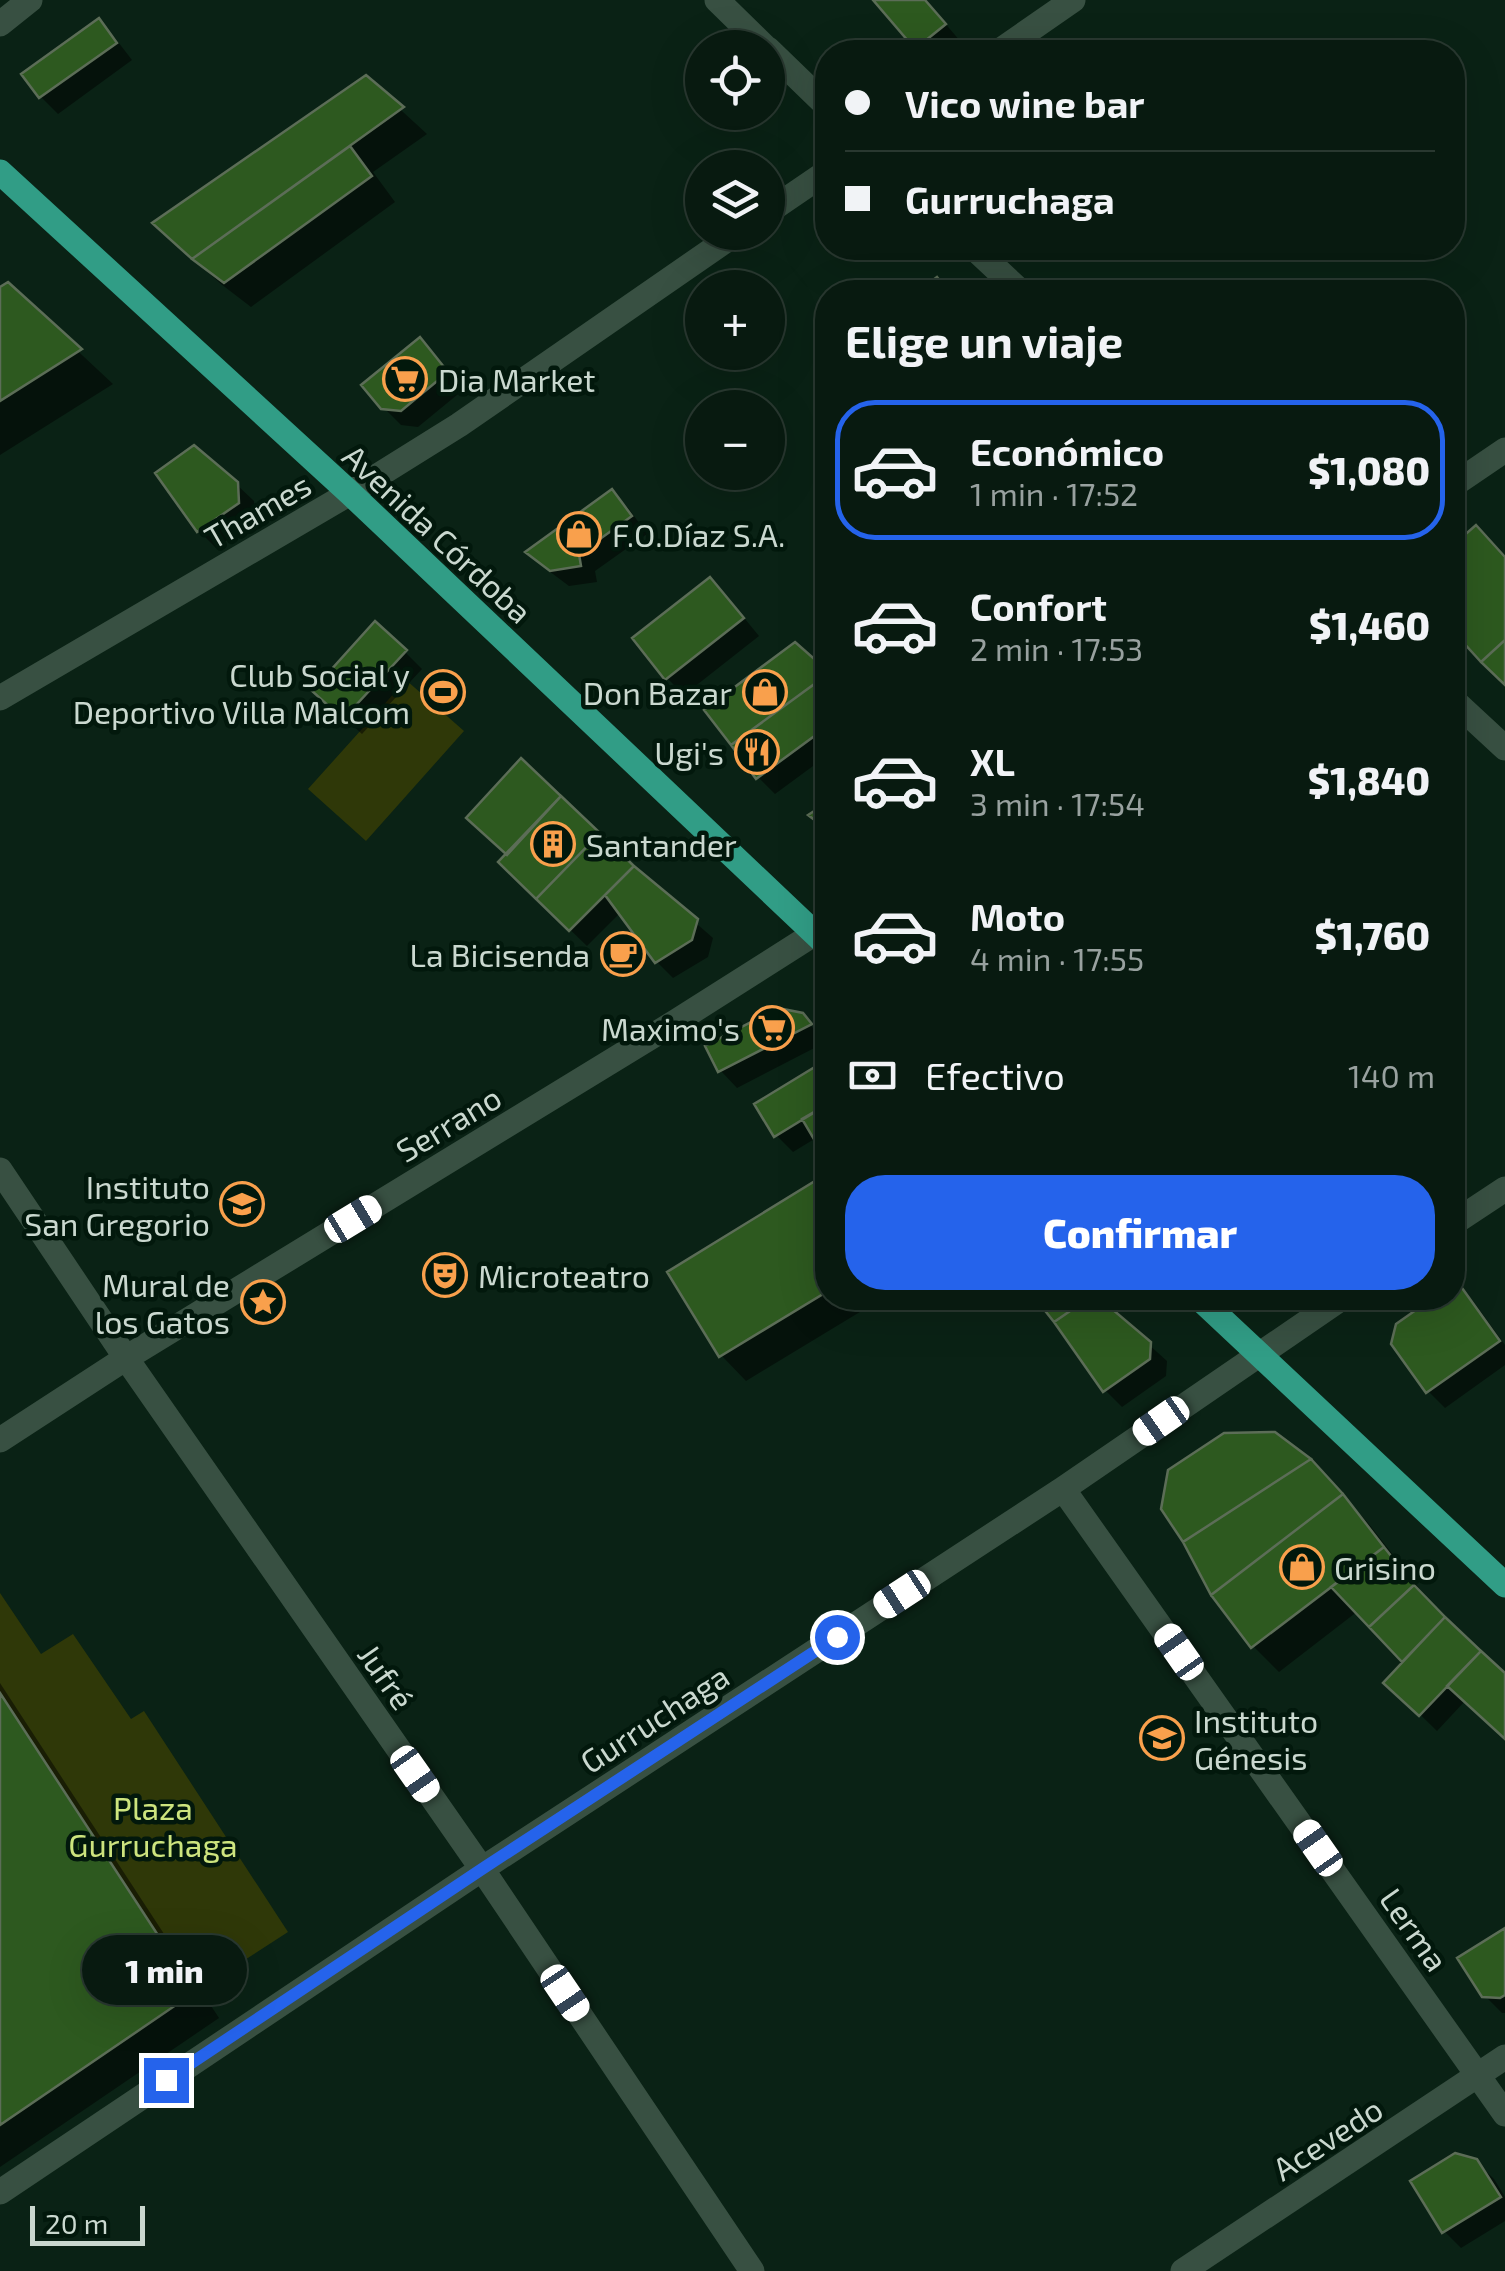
<!DOCTYPE html>
<html lang="es">
<meta charset="utf-8">
<style>
body{margin:0;font-family:"Exo 2",sans-serif;background:#16271e;color:#f1f3f6;height:100vh;display:flex;flex-direction:column;font-size:38px;white-space:nowrap}
*{box-sizing:border-box;margin:0}
p{font-size:32px;color:#98a19f}
.icon{flex:none;width:55px;height:55px;fill:none;stroke:currentColor;stroke-width:2;stroke-linecap:round;stroke-linejoin:round}
.map{position:relative;flex:1;overflow:hidden}
.panel{position:absolute;left:815px;top:280px;width:650px;height:1030px;display:flex;flex-direction:column;background:#081a10;border-radius:40px;box-shadow:0 10px 40px #0002,0 0 0 2px #293830}
.panel>*{flex:none}
.banner{position:absolute;left:815px;top:40px;width:650px;height:220px;border-radius:40px;box-shadow:0 10px 40px #0002,0 0 0 2px #293830;display:grid;align-content:center;height:220px;padding:0 30px;background:#081a10}
.controls{position:absolute;left:685px;top:30px;display:grid;gap:20px}
.controls a{display:grid;place-items:center;width:100px;height:100px;border-radius:50%;background:#081a10;box-shadow:0 10px 40px #0002,0 0 0 2px #293830;font-size:50px}
.scale{position:absolute;left:30px;bottom:25px;width:115px;box-sizing:border-box;padding-left:10px;border:5px solid #cad8cf;border-top:0;font-size:28px;line-height:35px;white-space:nowrap;color:#cad8cf;-webkit-text-stroke:8px #02180c;paint-order:stroke}
.end{position:absolute;width:45px;height:45px;margin:-22px;border:12px solid #2563eb;background:#fff;box-shadow:0 0 0 5px #fff}
.from{border-radius:50%}
.bubble{position:absolute;height:70px;border-radius:35px;background:#081a10;box-shadow:0 10px 40px #0002,0 0 0 2px #293830;font-size:32px;font-weight:800;line-height:70px;text-align:center}
.car{position:absolute;width:30px;height:60px;margin:-30px -15px;border-radius:12px;box-shadow:0 0 8px 2px #0007;background:linear-gradient(#fff 24%,#345 0 40%,#fff 0 76%,#345 0 86%,#fff 0)}
.banner b{display:flex;align-items:center;gap:35px;height:95px;font-size:38px}
.banner b+b{border-top:2px solid #293830}
.banner i{width:25px;height:25px;background:#f1f3f6}
ul{padding:0;list-style:none}
li{display:flex;align-items:center;gap:30px;height:140px;margin:0 20px 15px;padding:0 10px;border:5px solid transparent;border-radius:40px}
li div{flex:1}
li b{display:block;font-size:38px}
li em{font-style:normal;font-weight:800}
li.on{border-color:#2563eb}
li>.icon{width:90px;height:90px;stroke-width:1.5}
h2{padding:0 30px;font-size:45px;line-height:120px}
.pay{display:flex;align-items:center;gap:25px;height:110px;padding:0 30px;font-size:38px}
.pay p{margin-inline-start:auto}
.button{display:flex;gap:20px;margin-top:auto;padding:20px 30px}
.button a{flex:1;height:115px;border-radius:40px;background:#2563eb;color:#fff;font-size:40px;font-weight:800;line-height:115px;text-align:center}
.map>svg:first-child{display:block}
.green{fill:#2f3808}
.shadow{fill:#0007}
.building{fill:#2d591f;stroke:#5c6d57;stroke-width:2.5}
.lines{fill:none;stroke-linecap:round;stroke-linejoin:round}
.minor{stroke:#385042;stroke-width:25}
.major{stroke:#319d86;stroke-width:25}
.route{stroke:#2563eb;stroke-width:12}
.labels{text-anchor:middle;dominant-baseline:central;stroke-width:9;stroke-linejoin:round;paint-order:stroke}
.poi-label{font-size:32px;fill:#cad8cf;stroke:#02180c;text-anchor:end}
.street-label{font-size:32px;fill:#cad8cf;stroke:#02180c}
.park-label{font-size:32px;fill:#cde47e;stroke:#02180c}
</style>
<div class="map">
<svg width="1505" height="2271" viewBox="0 0 1505 2271">
<rect width="100%" height="100%" fill="#0a2215"/>
<!-- green -->
<path class="green" d="M406,680l58,51 -98,110 -58,-52z
M0,1593l41,61 32,-20 58,85 13,-8 144,221 -93,60 -195,-299z"/>
<!-- shadow -->
<path class="shadow" d="M877,0h48l36,42 -13,10h-26z
M99,21l16,17 17,22 -74,54 -17,-17 -16,-23z
M366,78l61,56 -54,38 22,30 -144,105 -30,-23 -40,-36z
M7,285l106,99 -113,71v-165z
M436,357l27,33 -45,37 -17,-2 -18,-18z
M158,473l78,11 18,17 1,19 -39,28 -17,-17z
M612,492l17,17 18,25 -52,37 2,11 -28,4 -24,-18 -16,-16z
M710,580l17,17 32,39 -75,59 -17,-17z
M405,652l17,17 -60,65 -30,-27z
M828,675v80l-53,39 -17,-17z
M521,762l112,106 80,70 -5,19 -35,21 -17,-17 -35,-49 -34,34 -86,-83 9,-7z
M801,1015l25,27 -89,46 -16,-17 -13,-24z
M828,1062l-12,76 -23,14 -17,-17z
M828,1176v122h55l-137,83 -25,-26z
M1457,1284l16,17 32,44v20l-60,43 -17,-17 -30,-65 39,-28h15z
M1037,1298h60l70,63 -1,15 -44,31 -17,-17z
M1336,1488l32,35 69,88 68,65v61l-40,-36 -28,30 -50,-49 19,-20 -48,-51 -79,61 -26,-26 -40,-53z
M0,1683l219,335 -219,149z
M1505,1931v82h-3l-18,-18z
M1476,2162l18,17 11,18v24l-44,27 -17,-17z"/>
<!-- building -->
<path class="building" d="M873,0h52l21,24 -31,25z
M99,18l18,25 -78,55 -18,-24z
M366,75l38,32 -212,152 -40,-36z
M350,146l22,30 -148,107 -32,-24z
M937,277l12,15h-32z
M8,282l74,67 -82,52v-114z
M420,337l28,35 -47,39 -20,-2 -20,-24z
M194,445l44,37 1,21 -42,29 -42,-59z
M612,489l20,27 -53,38 2,12 -31,5 -25,-19z
M1476,525l29,32v83l-24,22 -29,-32v-84z
M710,577l34,41 -79,62 -33,-42z
M375,621l32,29 -64,69 -31,-28z
M1505,640v45l-24,-23z
M795,642l33,29v3l-97,71 -27,-35z
M828,674v52l-72,53 -25,-34z
M521,758l40,38 -54,59 -41,-37z
M561,796l39,37 -64,66 -38,-37z
M828,802v28l-20,-15z
M600,833l34,33 -65,65 -33,-32z
M634,866l64,53 -6,21 -37,23 -50,-68z
M778,1008l25,5 9,11 -94,48 -13,-26z
M828,1059v45l-54,33 -20,-33z
M828,1104v59l-26,-44z
M828,1173v118l-109,66 -52,-85z
M1457,1281l43,60 -74,52 -35,-49 5,-20 37,-26h19v-14z
M1035,1298h54l-35,24z
M1089,1298h10l52,44 -1,17 -47,33 -49,-70z
M1275,1432l36,27 -128,83 -22,-33 7,-39 56,-37z
M1311,1459l32,35 -132,101 -28,-53z
M1343,1494l41,53 -133,101 -40,-53z
M1384,1547l30,38 -45,42 -38,-40z
M1414,1585l31,32 -43,45 -33,-35z
M1445,1617l36,34 -62,65 -36,-33z
M1481,1651l24,22v66l-58,-53z
M0,1693l195,299 -195,133z
M1505,1928v67l-5,3 -18,-1 -25,-39z
M1455,2153l22,6 24,38 -59,36 -32,-52z"/>
<g class="lines">
<!-- minor -->
<path class="minor" d="M717,0l49,48
M0,24l30,-24
M768,49l60,58
M998,52l75,-52
M768,212l60,-41
M974,248l47,44
M1452,486l53,-36
M0,698l350,-205 109,-68 279,-193
M1452,699l53,49
M0,1170l126,188 356,511 270,402
M1452,1224l53,-35
M0,1440l126,-82 551,-337 151,-96
M1063,1489l442,625
M0,2192l482,-323 581,-380 279,-191
M1183,2271l322,-214"/>
<!-- major -->
<path class="major" d="M0,172l350,321 478,453
M1199,1298l306,287"/>
</g>
<g class="lines">
<!-- route -->
<path class="route" d="M166,2080l316,-211 355,-232"/>
</g>
<!-- icons -->
<defs>
<g id="supermarket-ring" transform="scale(2.25)"><circle r="9.5" fill="#02180c" stroke="#f9a04c" stroke-width="1.5"/><path d="M-6-5.5h2.5l.6 2H6L4.5 2H-2.5L-4.4-4H-6ZM-1.5 3.2a1.3 1.3 0 1 0 .1 0ZM3 3.2a1.3 1.3 0 1 0 .1 0Z" fill="#f9a04c"/></g>
<g id="shop-ring" transform="scale(2.25)"><circle r="9.5" fill="#02180c" stroke="#f9a04c" stroke-width="1.5"/><path d="M-5-2.5h2.3a2.7 3.5 0 0 1 5.4 0H5L5.5 6h-11ZM-1.5-2.5h3a1.5 2.3 0 0 0-3 0Z" fill="#f9a04c"/></g>
<g id="stadium-ring" transform="scale(2.25)"><circle r="9.5" fill="#02180c" stroke="#f9a04c" stroke-width="1.5"/><path d="M0-5a6.5 5 0 1 0 0 10a6.5 5 0 1 0 0-10ZM-3.5-1.8h7v3.6h-7Z" fill="#f9a04c"/></g>
<g id="restaurant-ring" transform="scale(2.25)"><circle r="9.5" fill="#02180c" stroke="#f9a04c" stroke-width="1.5"/><path d="M-5-6h1v4h1v-4h1v4h1v-4h1v5L-1.5 .5V6h-2V.5L-5-1ZM5-6V6H3V1.5H1.5Q1.5-4 5-6Z" fill="#f9a04c"/></g>
<g id="building-ring" transform="scale(2.25)"><circle r="9.5" fill="#02180c" stroke="#f9a04c" stroke-width="1.5"/><path d="M-4-6H4V6H1V3H-1V6H-4ZM-2.5-4.3h1.7v1.8h-1.7ZM.8-4.3h1.7v1.8H.8ZM-2.5-1h1.7V.8h-1.7ZM.8-1h1.7V.8H.8Z" fill="#f9a04c"/></g>
<g id="cafe-ring" transform="scale(2.25)"><circle r="9.5" fill="#02180c" stroke="#f9a04c" stroke-width="1.5"/><path d="M-5.5-4.5H6V0H3Q3 3.5 0 3.5H-2.5Q-5.5 3.5-5.5 0ZM3-3.2v2h1.7v-2ZM-6 4.5H4V6H-6Z" fill="#f9a04c"/></g>
<g id="school-ring" transform="scale(2.25)"><circle r="9.5" fill="#02180c" stroke="#f9a04c" stroke-width="1.5"/><path d="M0-5L7-2L0 1L-7-2ZM-4 1L0 2.5L4 1V4Q0 6-4 4Z" fill="#f9a04c"/></g>
<g id="theatre-ring" transform="scale(2.25)"><circle r="9.5" fill="#02180c" stroke="#f9a04c" stroke-width="1.5"/><path d="M-5-5.5Q0-4 5-5.5V0Q5 5 0 6Q-5 5-5 0ZM-3.3-2.5H-1v1.5H-3.3ZM1-2.5H3.3v1.5H1ZM-2.8 1Q0 5.5 2.8 1Z" fill="#f9a04c"/></g>
<g id="sight-ring" transform="scale(2.25)"><circle r="9.5" fill="#02180c" stroke="#f9a04c" stroke-width="1.5"/><path d="M0-6L1.8-2.2L6-1.7L2.9 1.2L3.7 5.4L0 3.3L-3.7 5.4L-2.9 1.2L-6-1.7L-1.8-2.2Z" fill="#f9a04c"/></g>
</defs>
<g fill-rule="evenodd">
<use href="#supermarket-ring" x="405" y="379"/>
<use href="#shop-ring" x="579" y="534"/>
<use href="#stadium-ring" x="443" y="692"/>
<use href="#shop-ring" x="765" y="692"/>
<use href="#restaurant-ring" x="757" y="752"/>
<use href="#building-ring" x="553" y="844"/>
<use href="#cafe-ring" x="623" y="954"/>
<use href="#supermarket-ring" x="772" y="1028"/>
<use href="#school-ring" x="242" y="1204"/>
<use href="#theatre-ring" x="445" y="1275"/>
<use href="#sight-ring" x="263" y="1302"/>
<use href="#shop-ring" x="1302" y="1567"/>
<use href="#school-ring" x="1162" y="1738"/>
</g>
<g class="labels">
<!-- poi labels -->
<g class="poi-label">
<text x="438" y="379" text-anchor="start">Dia Market</text>
<text x="612" y="534" text-anchor="start">F.O.Díaz S.A.</text>
<text x="410" y="674">Club Social y<tspan x="410" dy="37">Deportivo Villa Malcom</tspan></text>
<text x="732" y="692">Don Bazar</text>
<text x="724" y="752">Ugi's</text>
<text x="586" y="844" text-anchor="start">Santander</text>
<text x="590" y="954">La Bicisenda</text>
<text x="740" y="1028">Maximo's</text>
<text x="210" y="1186">Instituto<tspan x="210" dy="37">San Gregorio</tspan></text>
<text x="478" y="1275" text-anchor="start">Microteatro</text>
<text x="230" y="1284">Mural de<tspan x="230" dy="37">los Gatos</tspan></text>
<text x="1334" y="1567" text-anchor="start">Grisino</text>
<text x="1194" y="1720" text-anchor="start">Instituto<tspan x="1194" dy="37">Génesis</tspan></text>
</g>
<!-- street labels -->
<g class="street-label">
<text transform="translate(257 510) rotate(-30)">Thames</text>
<text transform="translate(438 533) rotate(43)">Avenida Córdoba</text>
<text transform="translate(448 1123) rotate(-31)">Serrano</text>
<text transform="translate(387 1676) rotate(55)">Jufré</text>
<text transform="translate(654 1718) rotate(-33)">Gurruchaga</text>
<text transform="translate(1415 1929) rotate(55)">Lerma</text>
<text transform="translate(1327 2138) rotate(-33)">Acevedo</text>
</g>
<!-- park labels -->
<g class="park-label">
<text x="153" y="1807">Plaza<tspan x="153" dy="37">Gurruchaga</tspan></text>
</g>
</g>
</svg>
<div class="controls">
<a><svg class="icon" aria-label="locate" viewBox="0 0 24 24"><circle cx="12" cy="12" r="6"/><path d="M12 2v4M12 18v4M2 12h4M18 12h4"/></svg></a>
<a><svg class="icon" aria-label="layers" viewBox="0 0 24 24"><path d="M12 4l9 5-9 5-9-5zM3 14l9 5 9-5"/></svg></a>
<a>+</a>
<a>−</a>
</div>
<div class="scale">20 m</div>
<i class="end from" style="left:837px;top:1637px"></i>
<i class="end" style="left:166px;top:2080px"></i>
<div class="bubble" style="left:82px;top:1935px;width:165px">1 min</div>
<i class="car" style="left:353px;top:1219px;rotate:59deg"></i>
<i class="car" style="left:1161px;top:1421px;rotate:235deg"></i>
<i class="car" style="left:902px;top:1594px;rotate:237deg"></i>
<i class="car" style="left:1179px;top:1652px;rotate:325deg"></i>
<i class="car" style="left:415px;top:1774px;rotate:145deg"></i>
<i class="car" style="left:1318px;top:1848px;rotate:325deg"></i>
<i class="car" style="left:565px;top:1993px;rotate:146deg"></i>
<div class="banner">
<b><i class="from"></i>Vico wine bar</b>
<b><i></i>Gurruchaga</b>
</div>
<section class="panel">
<h2>Elige un viaje</h2>
<ul>
<li class="on"><svg class="icon" aria-label="car" viewBox="0 0 24 24"><path d="M5 17H2v-5l4-1 3-4h7l3 4 3 1v5h-3M9 17h6M6 11h13"/><circle cx="7" cy="17" r="2"/><circle cx="17" cy="17" r="2"/></svg><div><b>Económico</b><p>1 min · 17:52</p></div><em>$1,080</em></li>
<li><svg class="icon" aria-label="car" viewBox="0 0 24 24"><path d="M5 17H2v-5l4-1 3-4h7l3 4 3 1v5h-3M9 17h6M6 11h13"/><circle cx="7" cy="17" r="2"/><circle cx="17" cy="17" r="2"/></svg><div><b>Confort</b><p>2 min · 17:53</p></div><em>$1,460</em></li>
<li><svg class="icon" aria-label="car" viewBox="0 0 24 24"><path d="M5 17H2v-5l4-1 3-4h7l3 4 3 1v5h-3M9 17h6M6 11h13"/><circle cx="7" cy="17" r="2"/><circle cx="17" cy="17" r="2"/></svg><div><b>XL</b><p>3 min · 17:54</p></div><em>$1,840</em></li>
<li><svg class="icon" aria-label="car" viewBox="0 0 24 24"><path d="M5 17H2v-5l4-1 3-4h7l3 4 3 1v5h-3M9 17h6M6 11h13"/><circle cx="7" cy="17" r="2"/><circle cx="17" cy="17" r="2"/></svg><div><b>Moto</b><p>4 min · 17:55</p></div><em>$1,760</em></li>
</ul>
<div class="pay"><svg class="icon" aria-label="cash" viewBox="0 0 24 24"><path d="M3 7h18v10H3z"/><circle cx="12" cy="12" r="2"/></svg>Efectivo<p>140 m</p></div>
<div class="button"><a>Confirmar</a></div>
</section>
</div>
